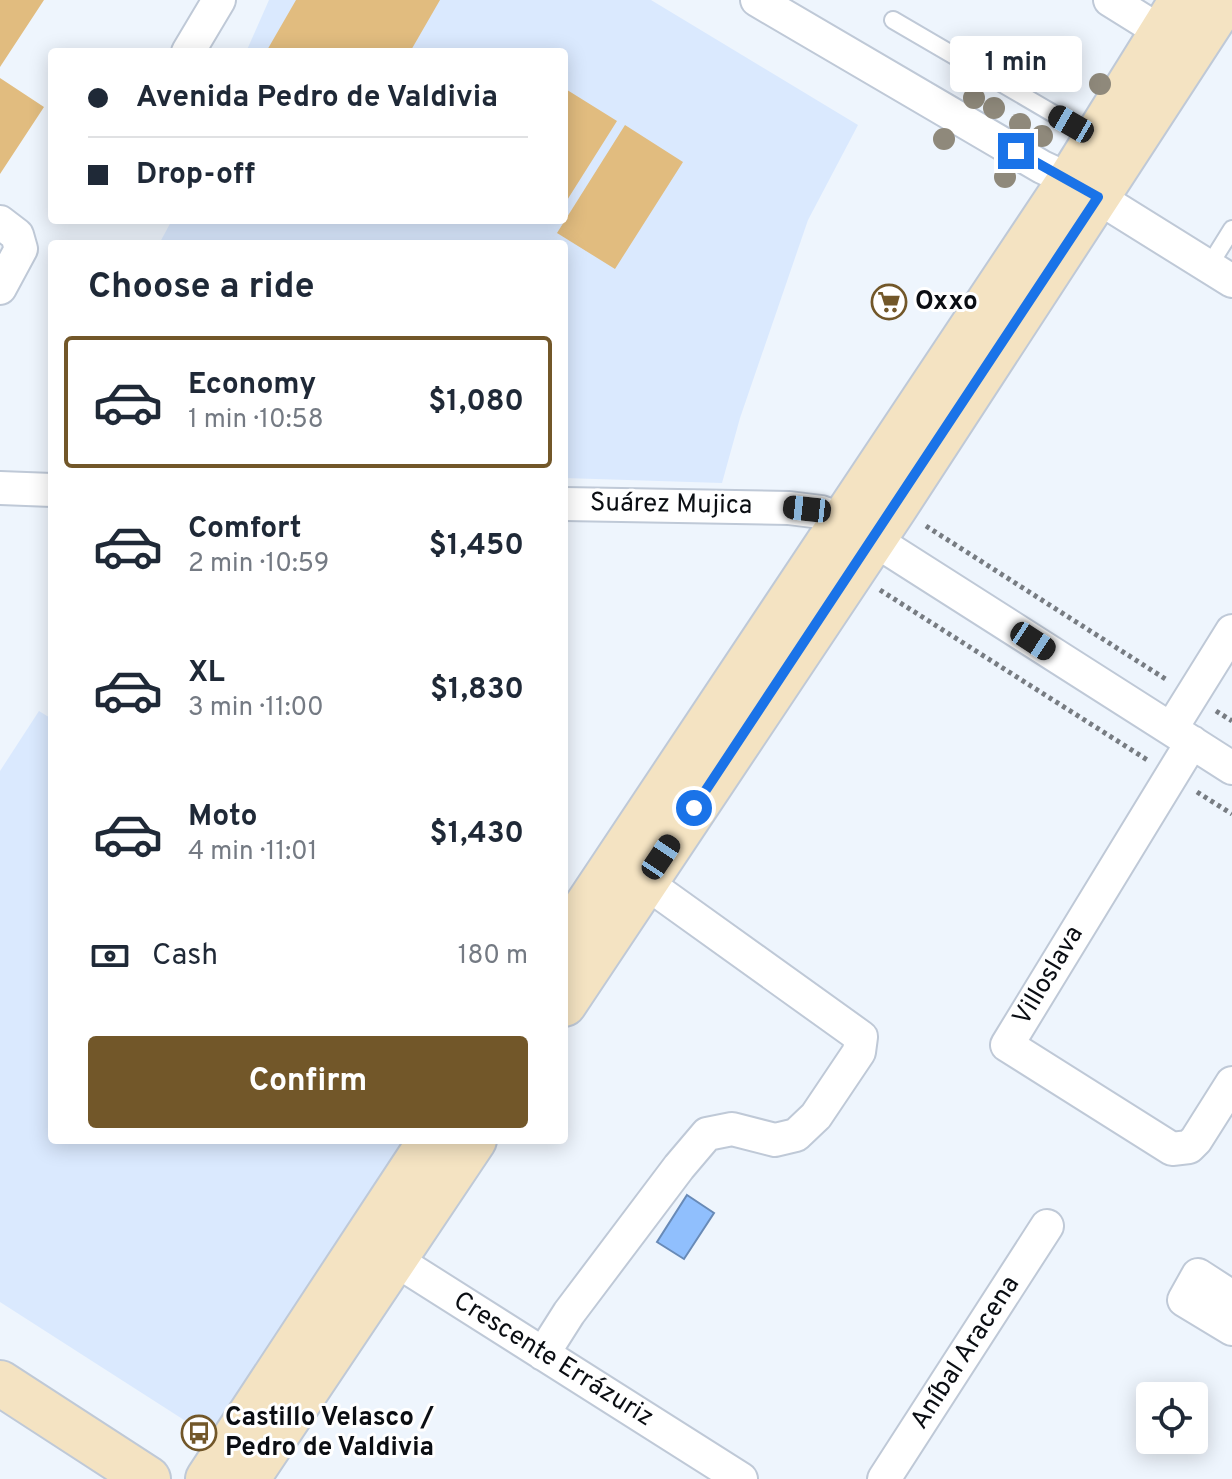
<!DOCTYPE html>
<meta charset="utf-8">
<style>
body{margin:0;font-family:Overpass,sans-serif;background:#f6f6f7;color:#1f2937;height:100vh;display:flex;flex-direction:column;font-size:30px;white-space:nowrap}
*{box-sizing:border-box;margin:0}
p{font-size:26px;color:#747a83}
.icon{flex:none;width:44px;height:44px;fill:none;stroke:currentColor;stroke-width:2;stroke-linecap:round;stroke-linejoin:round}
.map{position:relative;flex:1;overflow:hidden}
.sheet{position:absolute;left:48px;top:240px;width:520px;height:904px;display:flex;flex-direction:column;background:#fff;border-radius:8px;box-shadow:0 4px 20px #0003}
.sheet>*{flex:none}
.banner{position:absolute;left:48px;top:48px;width:520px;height:176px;border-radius:8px;box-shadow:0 4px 20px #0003;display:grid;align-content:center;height:176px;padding:0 40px;background:#fff}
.tools{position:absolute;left:1136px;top:1382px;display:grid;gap:16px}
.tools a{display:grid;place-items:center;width:72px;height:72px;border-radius:8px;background:#fff;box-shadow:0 4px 20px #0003;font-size:40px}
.end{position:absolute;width:36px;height:36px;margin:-18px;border:10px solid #1a73e8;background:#fff;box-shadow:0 0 0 4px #fff}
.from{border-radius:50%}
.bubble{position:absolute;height:56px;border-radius:8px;background:#fff;box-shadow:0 4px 20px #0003;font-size:26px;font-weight:700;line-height:56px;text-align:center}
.car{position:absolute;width:24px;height:48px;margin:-24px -12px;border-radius:10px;box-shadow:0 0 6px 2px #0007;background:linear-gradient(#222 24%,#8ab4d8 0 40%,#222 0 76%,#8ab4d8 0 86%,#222 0)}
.banner b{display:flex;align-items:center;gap:28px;height:76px;font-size:30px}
.banner b+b{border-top:2px solid #e0e1e3}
.banner i{width:20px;height:20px;background:#1f2937}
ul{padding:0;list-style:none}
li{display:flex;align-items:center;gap:24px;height:132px;margin:0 16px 12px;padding:0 24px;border:4px solid transparent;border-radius:8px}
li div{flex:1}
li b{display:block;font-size:30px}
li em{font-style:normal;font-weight:700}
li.current{border-color:#725729}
li>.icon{width:72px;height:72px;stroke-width:1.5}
h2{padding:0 40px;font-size:36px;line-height:96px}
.pay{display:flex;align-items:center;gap:20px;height:88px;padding:0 40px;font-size:30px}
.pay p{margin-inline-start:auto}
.primary-button{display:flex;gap:16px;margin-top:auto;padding:16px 40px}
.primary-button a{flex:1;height:92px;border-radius:8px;background:#725729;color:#fff;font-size:32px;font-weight:700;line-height:92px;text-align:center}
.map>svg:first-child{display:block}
.built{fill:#dae9fe}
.green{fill:#e1bc7f}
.water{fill:#90bffd;stroke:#688ab7;stroke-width:2}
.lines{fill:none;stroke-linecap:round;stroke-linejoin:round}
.service-casing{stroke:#bfc9d7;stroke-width:20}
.minor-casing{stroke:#bfc9d7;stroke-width:36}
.secondary-casing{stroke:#bfc9d7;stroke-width:48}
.path{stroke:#777c82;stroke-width:5;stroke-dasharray:4 4;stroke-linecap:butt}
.service{stroke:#fff;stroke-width:16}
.minor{stroke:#fff;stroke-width:32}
.secondary{stroke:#f4e3c2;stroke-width:44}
.tree{fill:#8f897b}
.route{stroke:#1a73e8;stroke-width:10}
.labels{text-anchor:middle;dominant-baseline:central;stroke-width:6;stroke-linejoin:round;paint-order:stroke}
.poi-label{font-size:26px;font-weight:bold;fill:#0b0e13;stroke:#fff;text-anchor:start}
.street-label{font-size:26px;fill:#0b0e13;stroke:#fff}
</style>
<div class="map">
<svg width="1232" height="1479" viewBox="0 0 1232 1479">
<rect width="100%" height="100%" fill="#eef5fd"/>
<!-- built -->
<path class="built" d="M269,0h382l207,125 -50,95 -68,198 -18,65 -158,-5v-234h-405l13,-24h392v-168h-318z
M39,711l13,8v421h352l-195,296 -209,-134v-531z"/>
<!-- green -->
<path class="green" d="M0,0h44l-44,67z
M296,0h144l-30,52h-144z
M0,78l44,29 -44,67z
M564,88l53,33 -53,84z
M625,125l58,37 -68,107 -58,-36z"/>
<!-- water -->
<path class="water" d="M687,1195l27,18 -30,46 -27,-17z"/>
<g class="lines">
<!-- service casing -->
<g class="service-casing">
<path id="service" d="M893,20l202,118
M1209,266l23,-37"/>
</g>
<!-- minor casing -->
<g class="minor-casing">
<path id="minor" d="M757,0l285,167 28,13 162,101
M1110,0l53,33
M188,52l31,-52
M0,222l17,13 4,14 -21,39
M0,488l52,2
M564,504l225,4 32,4 22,8 389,248
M1171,729l61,-98
M1192,742l-185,303 165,104 17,-2 7,-7 36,-57
M378,1249l363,230
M1232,1297l-34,-22 -14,25 48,29
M543,1354l26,-41 110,-146 28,-33 25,-5 43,11 21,-5 20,-19 43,-64 2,-15 -216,-155
M884,1479l163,-253"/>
</g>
<!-- secondary casing -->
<g class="secondary-casing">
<path id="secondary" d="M564,940l506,-760 112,-180
M564,1004l331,-497 330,-507
M0,1383l148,96
M208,1479l223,-339
M247,1479l227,-339"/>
</g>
<!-- path -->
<path class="path" d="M926,526l241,154
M880,590l269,171
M1216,711l16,10
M1197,792l35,22"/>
<!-- service -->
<use href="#service" class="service"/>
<!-- minor -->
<use href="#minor" class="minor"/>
<!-- secondary -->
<use href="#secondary" class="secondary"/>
</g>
<!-- trees -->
<g class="tree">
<circle cx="1100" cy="84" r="11"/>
<circle cx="974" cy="98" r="11"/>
<circle cx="994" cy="108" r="11"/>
<circle cx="1020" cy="124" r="11"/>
<circle cx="1042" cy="136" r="11"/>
<circle cx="944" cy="139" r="11"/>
<circle cx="1005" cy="177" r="11"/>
</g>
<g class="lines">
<!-- route -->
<path class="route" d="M694,808l404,-611 -82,-46"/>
</g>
<!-- icons -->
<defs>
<g id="supermarket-ring" transform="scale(1.8)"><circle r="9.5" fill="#fff" stroke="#725729" stroke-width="1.5"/><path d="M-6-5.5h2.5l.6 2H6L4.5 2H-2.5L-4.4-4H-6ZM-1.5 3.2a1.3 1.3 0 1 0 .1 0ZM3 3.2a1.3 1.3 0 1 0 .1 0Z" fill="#725729"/></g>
<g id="bus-ring" transform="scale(1.8)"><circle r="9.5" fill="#fff" stroke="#725729" stroke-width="1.5"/><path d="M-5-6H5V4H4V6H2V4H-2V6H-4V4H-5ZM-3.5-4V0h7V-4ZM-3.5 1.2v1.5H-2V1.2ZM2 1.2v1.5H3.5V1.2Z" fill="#725729"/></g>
</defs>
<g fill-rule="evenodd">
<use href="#supermarket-ring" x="889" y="302"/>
<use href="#bus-ring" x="199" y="1433"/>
</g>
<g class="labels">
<!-- poi labels -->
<g class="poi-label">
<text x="915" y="302">Oxxo</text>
<text x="225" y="1418">Castillo Velasco /<tspan x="225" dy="30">Pedro de Valdivia</tspan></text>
</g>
<!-- street labels -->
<g class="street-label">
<text transform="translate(671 505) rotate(1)">Suárez Mujica</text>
<text transform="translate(1049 976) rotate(-59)">Villoslava</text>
<text transform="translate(966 1353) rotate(-57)">Aníbal Aracena</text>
<text transform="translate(553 1360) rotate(32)">Crescente Errázuriz</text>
</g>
</g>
</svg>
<div class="tools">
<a><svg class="icon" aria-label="locate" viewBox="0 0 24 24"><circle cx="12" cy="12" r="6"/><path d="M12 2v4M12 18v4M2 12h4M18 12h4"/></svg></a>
</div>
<i class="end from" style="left:694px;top:808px"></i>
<i class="end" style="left:1016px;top:151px"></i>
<div class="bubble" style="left:950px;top:36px;width:132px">1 min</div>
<i class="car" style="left:1071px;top:124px;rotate:300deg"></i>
<i class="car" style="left:807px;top:509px;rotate:276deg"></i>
<i class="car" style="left:1033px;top:641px;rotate:123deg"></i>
<i class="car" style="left:661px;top:857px;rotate:34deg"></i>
<div class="banner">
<b><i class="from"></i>Avenida Pedro de Valdivia</b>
<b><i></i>Drop-off</b>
</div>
<section class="sheet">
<h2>Choose a ride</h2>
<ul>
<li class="current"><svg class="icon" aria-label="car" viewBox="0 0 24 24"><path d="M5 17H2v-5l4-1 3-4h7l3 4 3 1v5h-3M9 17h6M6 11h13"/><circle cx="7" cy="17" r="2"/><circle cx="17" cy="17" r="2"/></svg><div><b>Economy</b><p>1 min · 10:58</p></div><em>$1,080</em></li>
<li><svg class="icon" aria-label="car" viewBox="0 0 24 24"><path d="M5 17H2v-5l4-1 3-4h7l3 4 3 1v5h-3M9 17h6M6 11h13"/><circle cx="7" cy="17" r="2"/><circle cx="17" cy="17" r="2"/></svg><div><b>Comfort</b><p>2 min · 10:59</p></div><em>$1,450</em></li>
<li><svg class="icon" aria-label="car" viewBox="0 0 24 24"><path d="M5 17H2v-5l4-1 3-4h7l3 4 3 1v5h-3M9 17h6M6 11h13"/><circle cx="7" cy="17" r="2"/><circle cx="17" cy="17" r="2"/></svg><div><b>XL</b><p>3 min · 11:00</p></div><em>$1,830</em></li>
<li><svg class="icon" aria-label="car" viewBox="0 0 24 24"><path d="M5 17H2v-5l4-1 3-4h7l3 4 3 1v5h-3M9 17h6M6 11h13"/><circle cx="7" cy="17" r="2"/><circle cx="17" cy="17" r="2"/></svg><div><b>Moto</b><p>4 min · 11:01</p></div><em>$1,430</em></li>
</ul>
<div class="pay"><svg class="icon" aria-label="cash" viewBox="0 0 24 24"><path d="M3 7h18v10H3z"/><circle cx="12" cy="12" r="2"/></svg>Cash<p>180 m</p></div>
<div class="primary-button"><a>Confirm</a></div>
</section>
</div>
